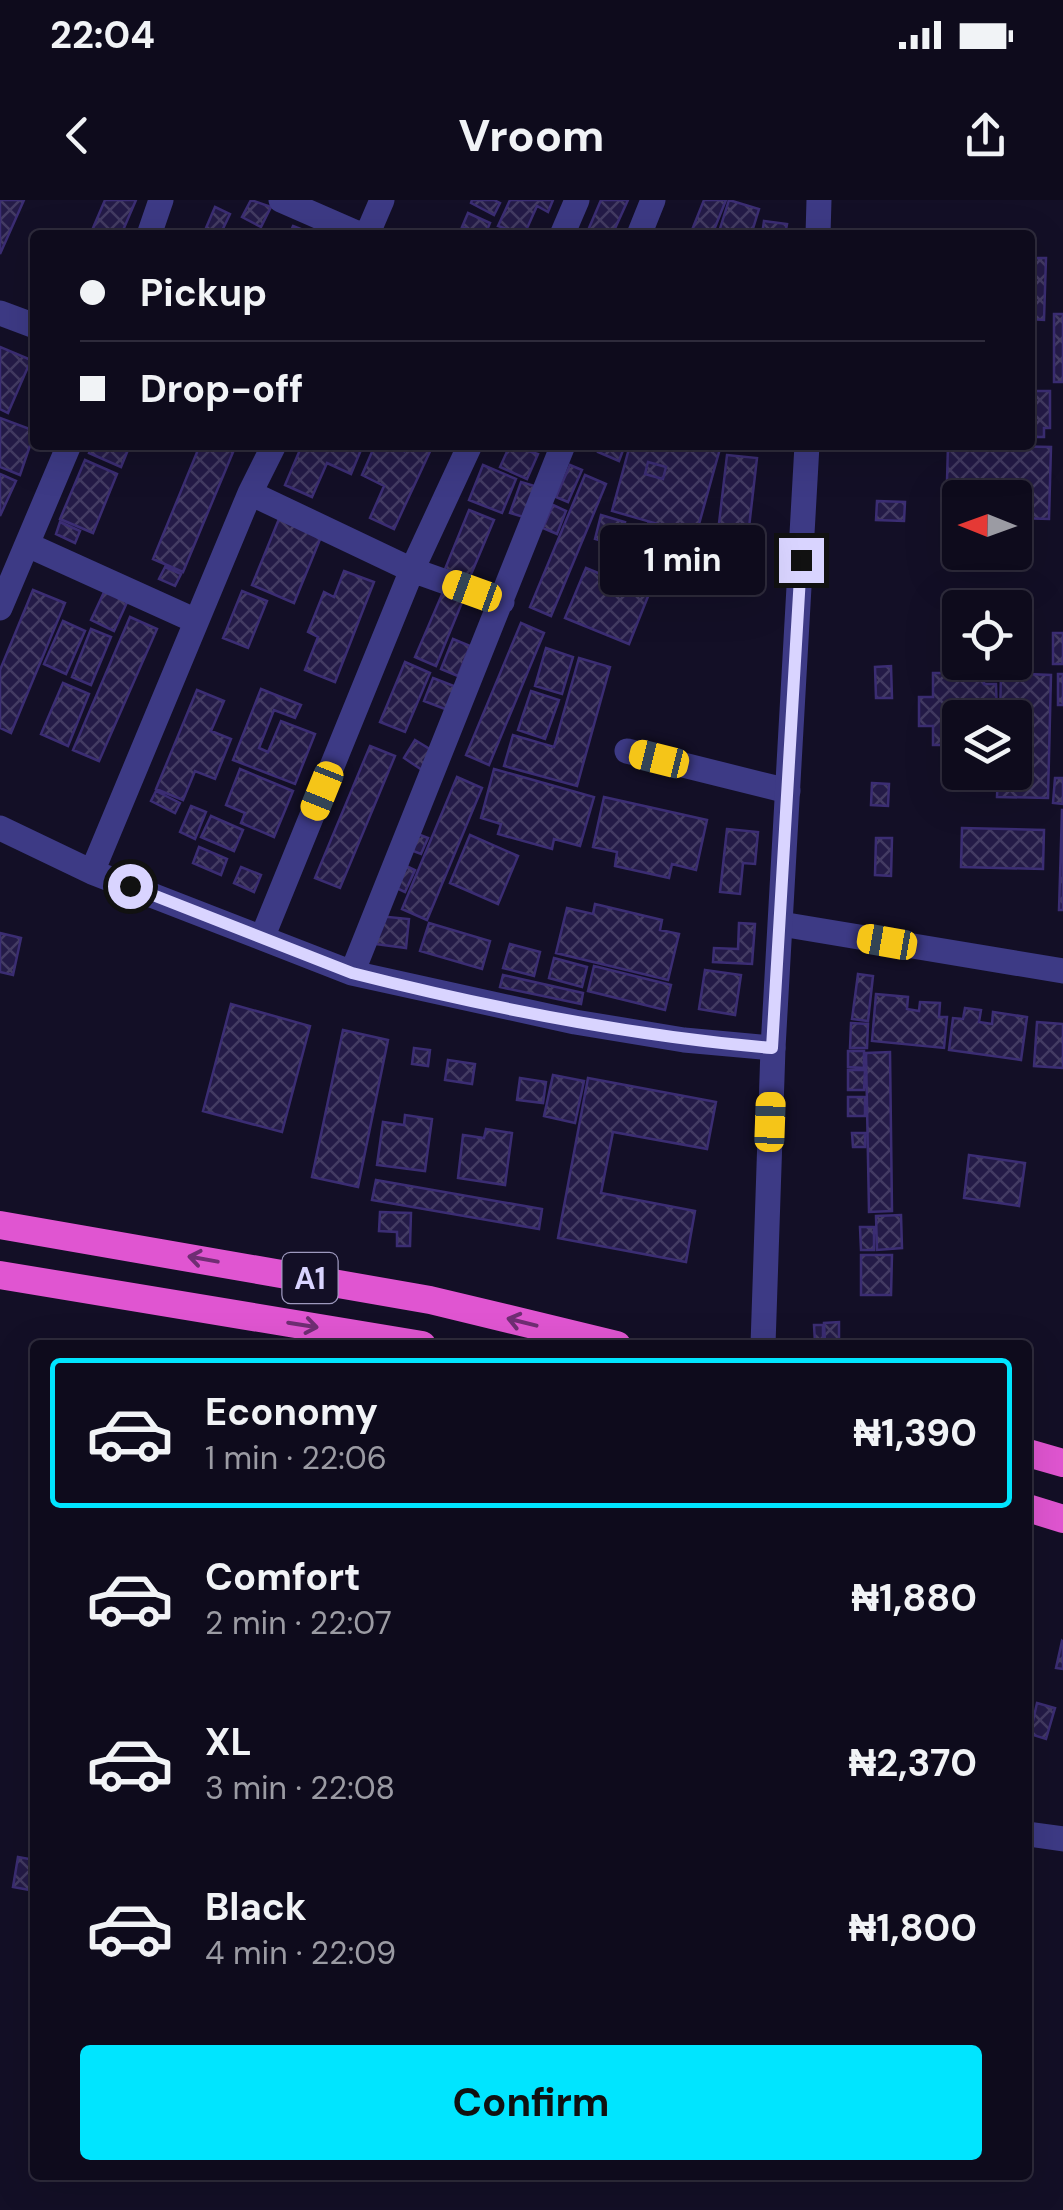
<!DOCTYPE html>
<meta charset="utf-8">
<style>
body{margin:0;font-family:"DM Sans",sans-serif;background:#1c1929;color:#f1f3f6;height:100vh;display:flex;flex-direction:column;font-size:38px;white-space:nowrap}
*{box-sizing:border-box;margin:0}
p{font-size:32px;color:#9b9ba3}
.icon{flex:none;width:55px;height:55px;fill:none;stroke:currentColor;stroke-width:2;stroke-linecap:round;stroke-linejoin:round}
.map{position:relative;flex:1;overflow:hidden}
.drawer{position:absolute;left:30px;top:1140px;width:1002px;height:840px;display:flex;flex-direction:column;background:#0e0b1c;border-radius:10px;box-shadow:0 10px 40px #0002,0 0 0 2px #2e2b3b}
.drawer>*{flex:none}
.banner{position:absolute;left:30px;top:30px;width:1005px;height:220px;border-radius:10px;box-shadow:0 10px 40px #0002,0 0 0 2px #2e2b3b;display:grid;align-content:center;height:220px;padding:0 50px;background:#0e0b1c}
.needle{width:65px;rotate:271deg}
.buttons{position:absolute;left:942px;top:280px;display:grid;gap:20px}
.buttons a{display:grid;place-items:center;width:90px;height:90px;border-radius:10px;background:#0e0b1c;box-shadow:0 10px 40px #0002,0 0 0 2px #2e2b3b;font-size:50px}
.end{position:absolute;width:45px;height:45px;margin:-22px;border:12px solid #d9d4ff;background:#111;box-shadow:0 0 0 5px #111}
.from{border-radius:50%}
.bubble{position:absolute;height:70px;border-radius:10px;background:#0e0b1c;box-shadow:0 10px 40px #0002,0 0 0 2px #2e2b3b;font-size:32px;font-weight:700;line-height:70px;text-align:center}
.car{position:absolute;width:30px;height:60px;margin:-30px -15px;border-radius:12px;box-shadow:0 0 8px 2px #0007;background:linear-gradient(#f5c518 24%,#345 0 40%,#f5c518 0 76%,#345 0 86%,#f5c518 0)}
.banner b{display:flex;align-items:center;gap:35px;height:95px;font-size:38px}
.banner b+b{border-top:2px solid #2e2b3b}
.banner i{width:25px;height:25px;background:#f1f3f6}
ul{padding:18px 0 0;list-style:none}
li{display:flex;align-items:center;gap:30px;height:150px;margin:0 20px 15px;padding:0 30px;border:5px solid transparent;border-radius:10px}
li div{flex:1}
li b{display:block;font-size:38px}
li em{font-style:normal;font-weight:700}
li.on{border-color:#00e5ff}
li>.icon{width:90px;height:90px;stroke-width:1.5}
.cta{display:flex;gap:20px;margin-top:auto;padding:20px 50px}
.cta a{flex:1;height:115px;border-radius:10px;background:#00e5ff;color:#111;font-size:40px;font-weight:700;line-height:115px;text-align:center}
.status{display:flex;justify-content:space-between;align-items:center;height:70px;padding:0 50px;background:#0e0b1c;direction:ltr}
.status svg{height:28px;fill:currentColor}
header{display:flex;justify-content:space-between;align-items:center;height:130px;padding:0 50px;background:#0e0b1c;font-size:45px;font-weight:700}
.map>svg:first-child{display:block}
.building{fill:url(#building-cross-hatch);stroke:#3b2d73;stroke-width:2.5;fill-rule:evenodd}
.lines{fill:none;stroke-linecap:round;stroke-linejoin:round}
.minor{stroke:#3d3a85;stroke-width:25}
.tertiary{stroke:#3d3a85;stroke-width:25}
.trunk{stroke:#e055d1;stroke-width:28}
.oneway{stroke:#6f2e73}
.route{stroke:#d9d4ff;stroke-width:12}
.labels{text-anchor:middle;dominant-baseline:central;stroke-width:9;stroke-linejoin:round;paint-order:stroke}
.shield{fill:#130f26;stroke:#9e99be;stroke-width:2.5}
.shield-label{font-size:30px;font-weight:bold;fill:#d9d4ff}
</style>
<div class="status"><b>22:04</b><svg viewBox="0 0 49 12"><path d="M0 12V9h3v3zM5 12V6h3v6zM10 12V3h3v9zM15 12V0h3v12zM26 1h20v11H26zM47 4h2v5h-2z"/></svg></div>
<header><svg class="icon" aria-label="back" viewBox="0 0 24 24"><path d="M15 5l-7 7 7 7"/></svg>Vroom<svg class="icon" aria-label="share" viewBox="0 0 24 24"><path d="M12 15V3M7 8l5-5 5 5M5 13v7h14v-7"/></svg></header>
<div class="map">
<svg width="1063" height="2010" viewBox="0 0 1063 2010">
<defs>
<pattern id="building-cross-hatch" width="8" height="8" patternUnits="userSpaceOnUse" patternTransform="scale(2.5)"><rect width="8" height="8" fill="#241b47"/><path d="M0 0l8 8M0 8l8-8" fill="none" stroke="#433b63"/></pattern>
</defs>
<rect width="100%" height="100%" fill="#130f26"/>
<!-- building -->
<path class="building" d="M0,0h24l-24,54z
M105,0h31l-15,35h-31z
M251,0l20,7 -10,20 -19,-10z
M472,0h22l6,3 -6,12 -23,-12z
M510,0h43l-5,12 -11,-6 -13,29 -26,-9z
M601,0h27l-16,35h-26z
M704,0h22l-14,35h-22z
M729,0l30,9 -8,26h-33z
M215,7l15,7 -10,21h-17z
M468,13l22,10 -5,12 -23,-8z
M764,21l23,3 -2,11h-23z
M293,26l23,9h-27z
M1030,58h16l-2,62 -14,-1z
M1054,114h9v68h-9z
M0,147l31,13 -23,53 -8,-4z
M1030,191h20v37h-6v9h-14z
M0,218l35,13 -15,44 -20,-8z
M92,245h38l-9,22 -32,-14z
M200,245h36l-53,127 -30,-13z
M302,245h61l-12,29 -24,-11 -15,34 -27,-12z
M375,245h16l13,6 2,-6h27l-39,84 -24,-11 14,-32 -22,-11z
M510,245l28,9 -11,25 -27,-12z
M600,245h25l-6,16 -21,-9z
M630,245h91l-25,90 -84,-24zM648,262l18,5 -3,12 -18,-5z
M948,245l103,2 -2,72 -34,-1v-20h-55v18h-14z
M727,255l30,3 -9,78 -30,-4z
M85,260l32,14 -24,59 -33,-14z
M648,262l18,5 -3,12 -18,-5z
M483,265l33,14 -14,34 -33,-13z
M570,265l12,5 -14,32 -12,-5z
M0,274l16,7 -16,35z
M585,275l21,9 -55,132 -21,-9z
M521,282l17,5 -11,31 -17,-5z
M877,301l28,1 -1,19 -28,-1z
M553,305l13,6 -9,23 -14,-6z
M469,310l25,10 -25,59 -24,-10z
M601,315l24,7 -6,24 -24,-7z
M279,319l42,18 -27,66 -42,-18z
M60,322l20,9 -5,12 -19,-9z
M648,324l86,23 -5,21 -87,-23z
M165,367l16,7 -6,12 -16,-7z
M586,368l63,26 -20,50 -64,-26z
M344,371l30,11 -39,100 -30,-12 13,-33 -10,-5 16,-40 10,5z
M106,388l23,10 -15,33 -23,-11z
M33,390l32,13 -54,130 -11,-5v-58z
M242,391l25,10 -19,47 -25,-10z
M443,392l20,8 -27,66 -21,-9z
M130,417l27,12 -58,132 -26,-11z
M63,421l22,10 -19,43 -22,-10z
M521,423l23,10 -55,132 -23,-10z
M91,429l20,8 -20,48 -19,-8z
M1053,433h10v31h-10z
M453,439l17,7 -12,30 -17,-7z
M546,448l27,9 -11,37 -27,-8z
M579,458l31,9 -33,119 -73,-20 9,-31 41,12z
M405,462l25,11 -25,59 -25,-10z
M891,466l1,32h-16l-1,-31z
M933,473h51v11h12l1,31 -37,3v27h-27v-19h-14v-29h14z
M1001,473l50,2 -3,123 -51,-1 1,-25h17v-54h-15z
M1058,474h5v31h-5z
M433,478l26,10 -9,23 -26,-10z
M63,483l26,11 -21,52 -27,-12z
M261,489l40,16 -6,13 -21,-8 -15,38 9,4 13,-31 34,13 -20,50 -62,-24z
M197,490l27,11 -13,30 20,8 -16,40 -20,-8 -12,29 -27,-11z
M531,491l28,9 -14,39 -27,-9z
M415,540l18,11 -11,19 -18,-12z
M370,546l25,10 -55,132 -25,-10z
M240,569l53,22 -19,46 -33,-14 4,-10 -19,-8z
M494,569l100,28 -14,49 -26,-7 -2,10 -54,-15 3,-10 -20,-6z
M457,577l25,11 -55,132 -25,-11z
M1055,578h8v26l-10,-1z
M872,583l17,1 -1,22 -17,-1z
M156,591l24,12 -5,10 -24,-12z
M604,597l103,23 -11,50 -24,-6 -3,14 -54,-12 2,-14 -24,-5z
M191,606l15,6 -11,27 -15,-7z
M1062,610h1v100h-4z
M211,616l32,14 -9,21 -33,-14z
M962,628l82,2 -1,39 -82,-2z
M727,629l31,3 -3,32 -12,-1 -3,31 -20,-2z
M415,633l13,5 -7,16 -13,-5z
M470,635l48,21 -20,48 -48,-21z
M876,638h16l-1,38 -16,-1z
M199,647l28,12 -6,16 -28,-12z
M404,665l11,5 -10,22 -11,-5z
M241,667l20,8 -7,17 -20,-9z
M595,704l67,16 -2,10 19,4 -11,46 -112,-27 11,-45 26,6z
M378,716l31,3 -3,29 -31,-4z
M429,723l61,18 -8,28 -62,-18z
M739,723l16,1 -3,40 -39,-2 1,-14 24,1z
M0,733l21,5 -8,37 -13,-3z
M510,744l30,8 -6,24 -31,-8z
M554,758l33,9 -5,20 -33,-9z
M594,766l77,19 -6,25 -77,-19z
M705,770l36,5 -6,40 -36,-6z
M858,774l15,2 -5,45 -16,-2z
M503,775l80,18 -2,11 -81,-17z
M876,794l32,3 -1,12 12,2 1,-9 20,1 -1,14h8l-3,31 -72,-7z
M231,804l79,22 -28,106 -79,-21z
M965,808l16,2 -2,12 13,2 1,-12 34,5 -6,43 -72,-10 4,-32 10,1z
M1037,822l26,2v44l-29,-2z
M851,823l17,1 -1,24h-17z
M343,830l45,10 -30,147 -46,-10z
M414,848l16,2 -2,16 -16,-2z
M848,851h16v17l-16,-1z
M890,852l2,159 -23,1 -3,-159z
M448,860l27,4 -3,20 -27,-4z
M848,870h17l-1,20h-16z
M553,875l31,6 -9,42 -31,-7z
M520,878l26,4 -3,21 -26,-3z
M588,878l128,24 -9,47 -94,-17 -12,61 94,18 -9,51 -128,-24z
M848,897h17v19h-17z
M405,915l27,4 -7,52 -48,-6 6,-43 21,3z
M486,929l26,4 -7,52 -47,-7 5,-43 21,3z
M852,933h13v14h-12z
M969,955l56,8 -6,43 -55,-8z
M376,980l166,29 -3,20 -167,-29z
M380,1012l31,1 -1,33h-13v-14l-18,-1z
M901,1015l1,33 -25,2 -1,-34z
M860,1027h14v23h-13z
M861,1055h31l-1,40h-30z
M839,1122v19l-14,1 -1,-19z
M814,1125h9v17l-8,1z
M1062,1441l1,1v27l-7,-1z
M1037,1503l18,5 -9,31 -16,-5z
M18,1657l17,3v31l-22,-4z"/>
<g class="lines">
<!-- minor -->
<path class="minor" d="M281,0l80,35
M149,35l12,-35
M367,35l15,-35
M562,35l15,-35
M639,35l14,-35
M0,113l35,13
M250,293l162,77 90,32
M28,345l168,76
M0,408l69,-163
M627,551l161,40
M0,628l92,44 260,101 223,49 109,18 89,8
M92,672l158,-379 24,-48
M781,724l282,47
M262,738l150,-368 58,-125
M352,773l211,-528
M1028,1634l35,5"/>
<!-- tertiary -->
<path class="tertiary" d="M818,35l1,-35
M763,1145l10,-297 34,-603"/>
<!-- trunk -->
<path class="trunk" d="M0,1025l430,75 187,45
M0,1075l422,70
M1028,1253l35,10
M1028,1308l35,11"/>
</g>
<!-- one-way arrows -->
<defs><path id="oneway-shaft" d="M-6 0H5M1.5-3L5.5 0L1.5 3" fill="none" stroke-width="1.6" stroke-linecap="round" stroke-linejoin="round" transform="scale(2.5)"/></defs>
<g class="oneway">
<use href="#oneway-shaft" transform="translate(203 1059) rotate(-170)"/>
<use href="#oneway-shaft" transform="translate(522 1122) rotate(-166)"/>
<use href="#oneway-shaft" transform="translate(303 1125) rotate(9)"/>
</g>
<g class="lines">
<!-- route -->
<path class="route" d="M130,686l222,87c138,35 278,63 420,75l29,-488"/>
</g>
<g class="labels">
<!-- shield labels -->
<rect class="shield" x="282.5" y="1053" width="55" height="50" rx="8"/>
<g class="shield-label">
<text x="310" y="1078">A1</text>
</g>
</g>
</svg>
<div class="buttons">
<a><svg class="needle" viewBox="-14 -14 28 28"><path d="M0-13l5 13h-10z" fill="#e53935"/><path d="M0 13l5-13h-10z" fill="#9b9ba3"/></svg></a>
<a><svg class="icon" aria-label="locate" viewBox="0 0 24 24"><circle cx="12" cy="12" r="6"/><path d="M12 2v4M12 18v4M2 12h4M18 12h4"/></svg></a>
<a><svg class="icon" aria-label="layers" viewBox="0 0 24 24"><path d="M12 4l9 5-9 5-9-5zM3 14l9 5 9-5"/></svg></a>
</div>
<i class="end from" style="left:130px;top:686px"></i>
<i class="end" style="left:801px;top:360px"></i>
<div class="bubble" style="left:600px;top:325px;width:165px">1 min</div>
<i class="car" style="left:472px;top:391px;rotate:290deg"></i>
<i class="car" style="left:659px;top:559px;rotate:284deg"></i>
<i class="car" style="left:322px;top:591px;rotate:202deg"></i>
<i class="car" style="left:887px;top:742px;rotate:280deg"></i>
<i class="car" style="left:770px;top:922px;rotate:2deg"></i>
<div class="banner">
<b><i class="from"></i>Pickup</b>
<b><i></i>Drop-off</b>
</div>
<section class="drawer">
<ul>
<li class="on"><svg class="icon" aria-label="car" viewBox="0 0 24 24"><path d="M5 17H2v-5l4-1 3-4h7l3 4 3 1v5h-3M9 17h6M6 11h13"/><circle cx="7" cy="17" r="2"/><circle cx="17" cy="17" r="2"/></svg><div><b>Economy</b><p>1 min · 22:06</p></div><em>₦1,390</em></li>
<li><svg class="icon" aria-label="car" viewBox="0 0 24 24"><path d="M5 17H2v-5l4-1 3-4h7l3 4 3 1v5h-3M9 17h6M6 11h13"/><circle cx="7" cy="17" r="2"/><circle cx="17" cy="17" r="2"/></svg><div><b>Comfort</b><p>2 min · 22:07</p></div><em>₦1,880</em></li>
<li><svg class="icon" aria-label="car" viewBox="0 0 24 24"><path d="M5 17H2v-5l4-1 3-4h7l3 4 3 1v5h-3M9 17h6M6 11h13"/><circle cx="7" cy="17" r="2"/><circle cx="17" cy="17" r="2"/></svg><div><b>XL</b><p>3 min · 22:08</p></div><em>₦2,370</em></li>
<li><svg class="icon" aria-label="car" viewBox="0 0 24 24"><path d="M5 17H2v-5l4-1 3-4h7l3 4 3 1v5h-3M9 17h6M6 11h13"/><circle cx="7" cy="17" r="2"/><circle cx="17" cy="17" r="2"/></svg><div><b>Black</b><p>4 min · 22:09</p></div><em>₦1,800</em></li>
</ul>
<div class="cta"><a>Confirm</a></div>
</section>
</div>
